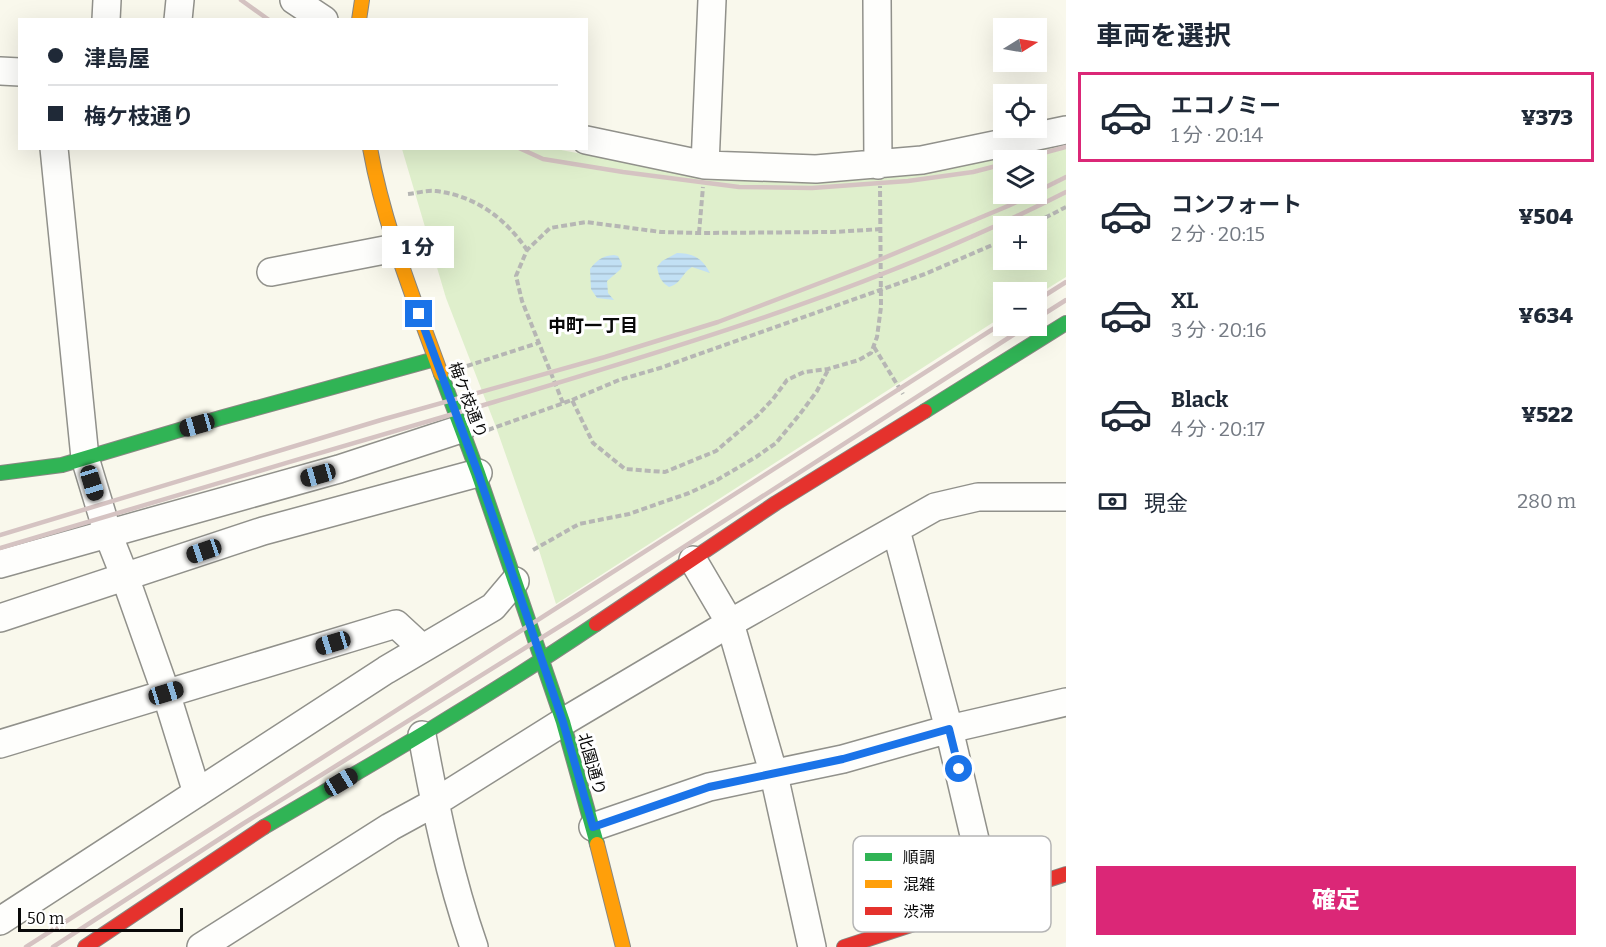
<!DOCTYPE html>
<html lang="ja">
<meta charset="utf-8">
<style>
body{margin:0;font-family:Bitter,"Noto Sans JP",serif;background:#f6f6f7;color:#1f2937;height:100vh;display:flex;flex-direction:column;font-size:22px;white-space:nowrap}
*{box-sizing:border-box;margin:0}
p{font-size:20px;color:#747a83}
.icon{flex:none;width:33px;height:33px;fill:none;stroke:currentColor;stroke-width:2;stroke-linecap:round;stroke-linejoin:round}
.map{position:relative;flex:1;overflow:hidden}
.sheet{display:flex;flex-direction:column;background:#fff;width:540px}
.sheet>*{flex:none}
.banner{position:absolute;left:18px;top:18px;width:570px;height:132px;border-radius:0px;box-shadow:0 6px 24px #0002;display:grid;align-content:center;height:132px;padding:0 30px;background:#fff}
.needle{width:39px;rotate:79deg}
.fabs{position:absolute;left:993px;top:18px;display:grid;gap:12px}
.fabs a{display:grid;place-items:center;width:54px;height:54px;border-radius:0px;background:#fff;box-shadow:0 6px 24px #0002;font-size:30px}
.scale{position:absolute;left:18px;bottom:15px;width:165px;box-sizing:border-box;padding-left:6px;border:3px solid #090909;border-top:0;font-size:16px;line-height:21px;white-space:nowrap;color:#090909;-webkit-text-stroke:4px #fff;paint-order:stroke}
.end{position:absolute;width:27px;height:27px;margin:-14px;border:8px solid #1a73e8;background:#fff;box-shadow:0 0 0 3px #fff}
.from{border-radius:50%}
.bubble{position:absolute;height:42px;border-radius:0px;background:#fff;box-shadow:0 6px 24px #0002;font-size:20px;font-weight:800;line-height:42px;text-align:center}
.car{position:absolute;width:18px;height:36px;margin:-18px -9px;border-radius:8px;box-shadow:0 0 4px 2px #0007;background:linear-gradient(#222 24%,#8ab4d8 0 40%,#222 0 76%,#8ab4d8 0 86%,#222 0)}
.banner b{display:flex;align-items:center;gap:21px;height:57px;font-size:22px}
.banner b+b{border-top:2px solid #e0e1e3}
.banner i{width:15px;height:15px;background:#1f2937}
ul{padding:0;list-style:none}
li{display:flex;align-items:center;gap:18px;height:90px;margin:0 12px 9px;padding:0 18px;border:3px solid transparent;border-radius:0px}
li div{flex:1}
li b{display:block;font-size:22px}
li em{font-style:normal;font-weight:800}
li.current{border-color:#db2777}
li>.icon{width:54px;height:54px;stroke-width:1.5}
h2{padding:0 30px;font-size:27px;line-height:72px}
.pay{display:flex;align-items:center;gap:15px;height:66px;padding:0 30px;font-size:22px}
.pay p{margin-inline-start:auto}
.cta{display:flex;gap:12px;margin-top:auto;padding:12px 30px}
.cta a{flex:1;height:69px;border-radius:0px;background:#db2777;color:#fff;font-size:24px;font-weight:800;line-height:69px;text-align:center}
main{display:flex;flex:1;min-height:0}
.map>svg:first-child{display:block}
.park{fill:#dfefcc;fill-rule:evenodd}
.water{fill:url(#water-rules)}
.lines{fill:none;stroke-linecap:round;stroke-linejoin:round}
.street-casing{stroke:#91918b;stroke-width:30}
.fast-casing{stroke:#888782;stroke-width:16}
.slow-casing{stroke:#888782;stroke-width:16}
.jam-casing{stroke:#888782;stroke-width:16}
.path{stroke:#b6b6b4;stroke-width:4;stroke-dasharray:6 3;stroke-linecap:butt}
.street{stroke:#fefefc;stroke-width:27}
.fast{stroke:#30b455;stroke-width:14}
.slow{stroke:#ff9f0a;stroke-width:14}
.jam{stroke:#e5322d;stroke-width:14}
.rail{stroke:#d5c3c2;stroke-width:4.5}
.route{stroke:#1a73e8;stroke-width:8}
.labels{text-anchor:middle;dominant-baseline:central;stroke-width:6;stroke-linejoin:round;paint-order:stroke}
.street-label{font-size:16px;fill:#090909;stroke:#fff}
.neighbourhood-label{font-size:18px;font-weight:bold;fill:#090909;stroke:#fff}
.key{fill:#fff;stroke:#b5b5b5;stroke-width:1.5}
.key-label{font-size:16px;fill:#090909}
</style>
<main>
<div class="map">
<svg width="1066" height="947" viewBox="0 0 1066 947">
<defs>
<pattern id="water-rules" width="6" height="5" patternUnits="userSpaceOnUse" patternTransform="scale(1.5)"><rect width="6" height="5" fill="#c2e0f4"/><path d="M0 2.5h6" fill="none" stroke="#a5bfd0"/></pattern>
</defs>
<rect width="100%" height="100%" fill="#f9f8ec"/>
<!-- park -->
<path class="park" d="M1066,140v137l-29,18 -1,-3h-32l-1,24 -447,288 -18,-57 -42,-120 -50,-129 -44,-149h154l78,15 57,9h215l63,-8zM1004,160h32v34h-32zM1004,226h32v34h-32z"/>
<!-- water -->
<path class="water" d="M677,253c16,0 25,5 33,20l-18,-6c-10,6 -11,17 -23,20 -8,-5 -10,-10 -12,-20l5,-6z
M614,255l4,1 4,8 -1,5 -14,12 1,12 6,7 -17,-2 -6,-9 -1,-20c7,-9 12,-13 24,-14z"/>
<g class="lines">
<!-- street casing -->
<g class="street-casing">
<path id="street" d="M294,0l30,20
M877,0l1,165
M106,20l1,-20
M178,20l2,-20
M0,71l20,1
M586,140l119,25 111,4 106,-9 144,-30
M54,148l31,310 23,76 17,43 41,116 31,100
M705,165l7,-165
M271,272l124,-24
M896,530l53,199 40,170
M693,560l37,63 44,152 38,172
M0,564l339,-95 122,-40
M0,618l263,-87 215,-58
M422,735c13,71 28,143 52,212
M0,744l396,-120 26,24
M593,827l116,-40 134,-28 106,-30 117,-27
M0,921l386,-251 107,-63 22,-26
M201,947l189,-120 44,-24 129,-81 167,-99 205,-116 43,-10h88"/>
</g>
<!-- fast casing -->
<g class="fast-casing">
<path id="fast" d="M441,374l37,99 85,249 34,122
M925,411l141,-88
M0,473l62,-8 158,-47 215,-59
M264,827c112,-65 224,-130 332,-203"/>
</g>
<!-- slow casing -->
<g class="slow-casing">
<path id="slow" d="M359,20l3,-20
M370,148c14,78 44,151 71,226
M597,844l26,103"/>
</g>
<!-- jam casing -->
<g class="jam-casing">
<path id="jam" d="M596,624l180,-121 149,-92
M85,947l179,-120
M844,947l222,-73"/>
</g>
<!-- path -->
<path class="path" d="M408,194c9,-1 19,-4 28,-3 40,5 69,27 91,59
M1029,226l37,-19
M699,233l4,-46
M874,347l29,47
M467,366l71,-23
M572,400l47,-20 41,-12 265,-94 79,-34
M563,403l-41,-102 -6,-25 11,-26 23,-22 36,-6 75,10 38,1 135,-1 48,-3
M488,430l84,-30 21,43 32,26 40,3 51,-21 41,-35 16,-17 14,-19 17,-8 24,-3 31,-9 12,-7 6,-16 4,-30 -1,-121
M533,550l46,-26 50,-10 60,-21 28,-13 39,-23 20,-14 24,-29 17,-23 11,-21"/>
<!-- street -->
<use href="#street" class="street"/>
<!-- fast -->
<use href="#fast" class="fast"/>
<!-- slow -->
<use href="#slow" class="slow"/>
<!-- jam -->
<use href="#jam" class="jam"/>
<!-- rail -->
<path class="rail" d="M241,0l28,20
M519,148l24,11 80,13 116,15 73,1 96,-7 65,-9 31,-8
M1017,160l49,-13
M1036,192l30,-15
M1036,301l30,-19
M1036,319l30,-19
M0,535l381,-115 224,-63 113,-35 149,-57 141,-59 26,-12
M0,548c165,-49 329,-98 494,-146 195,-58 390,-117 572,-210
M26,947l978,-625
M53,947l188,-122 337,-210 449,-289"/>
</g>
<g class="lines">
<!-- route -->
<path class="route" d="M419,314l59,159 85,249 30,105 116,-40 134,-28 106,-30 10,40"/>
</g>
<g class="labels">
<!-- street labels -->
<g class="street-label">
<text transform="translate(468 400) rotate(69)">梅ケ枝通り</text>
<text transform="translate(592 764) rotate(74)">北園通り</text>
</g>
<!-- neighbourhood labels -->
<g class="neighbourhood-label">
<text x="593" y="326">中町一丁目</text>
</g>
</g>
<!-- legend -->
<rect x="853" y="836" width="198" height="96" rx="9" class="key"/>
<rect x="865" y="853" width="27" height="8" fill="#30b455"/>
<rect x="865" y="880" width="27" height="8" fill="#ff9f0a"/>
<rect x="865" y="907" width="27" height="8" fill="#e5322d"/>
<g class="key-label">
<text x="903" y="863">順調</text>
<text x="903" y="890">混雑</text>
<text x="903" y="917">渋滞</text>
</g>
</svg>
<div class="fabs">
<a><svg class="needle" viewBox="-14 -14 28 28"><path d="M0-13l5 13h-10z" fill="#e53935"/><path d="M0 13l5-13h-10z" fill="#747a83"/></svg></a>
<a><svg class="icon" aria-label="locate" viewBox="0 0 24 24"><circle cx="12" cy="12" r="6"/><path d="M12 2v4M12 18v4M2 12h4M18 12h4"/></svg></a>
<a><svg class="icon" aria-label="layers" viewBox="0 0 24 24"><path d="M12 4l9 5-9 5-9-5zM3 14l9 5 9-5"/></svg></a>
<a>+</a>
<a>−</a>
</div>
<div class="scale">50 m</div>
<i class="end from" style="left:959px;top:769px"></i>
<i class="end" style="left:419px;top:314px"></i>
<div class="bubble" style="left:382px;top:226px;width:72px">1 分</div>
<i class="car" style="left:197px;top:425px;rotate:254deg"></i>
<i class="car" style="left:318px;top:475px;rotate:254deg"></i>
<i class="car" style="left:92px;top:483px;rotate:163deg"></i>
<i class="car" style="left:204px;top:551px;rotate:251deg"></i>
<i class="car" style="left:333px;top:643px;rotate:253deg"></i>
<i class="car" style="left:166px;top:693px;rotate:73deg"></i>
<i class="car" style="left:341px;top:782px;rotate:59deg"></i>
<div class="banner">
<b><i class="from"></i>津島屋</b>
<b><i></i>梅ケ枝通り</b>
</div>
</div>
<section class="sheet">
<h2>車両を選択</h2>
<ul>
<li class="current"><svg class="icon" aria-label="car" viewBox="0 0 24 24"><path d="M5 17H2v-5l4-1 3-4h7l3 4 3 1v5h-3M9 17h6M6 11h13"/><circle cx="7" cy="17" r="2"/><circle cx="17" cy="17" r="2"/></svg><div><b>エコノミー</b><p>1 分 · 20:14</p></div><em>¥373</em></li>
<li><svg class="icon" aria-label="car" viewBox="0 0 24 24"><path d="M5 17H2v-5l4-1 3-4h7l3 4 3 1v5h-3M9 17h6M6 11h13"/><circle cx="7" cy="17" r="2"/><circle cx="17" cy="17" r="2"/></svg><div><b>コンフォート</b><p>2 分 · 20:15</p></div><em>¥504</em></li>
<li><svg class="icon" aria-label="car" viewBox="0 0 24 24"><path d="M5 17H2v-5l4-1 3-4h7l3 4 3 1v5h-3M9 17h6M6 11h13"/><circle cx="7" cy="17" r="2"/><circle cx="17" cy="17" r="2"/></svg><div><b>XL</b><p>3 分 · 20:16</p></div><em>¥634</em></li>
<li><svg class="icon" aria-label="car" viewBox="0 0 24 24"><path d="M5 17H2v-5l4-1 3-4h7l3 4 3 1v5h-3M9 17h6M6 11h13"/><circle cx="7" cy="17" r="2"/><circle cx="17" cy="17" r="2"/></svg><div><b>Black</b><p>4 分 · 20:17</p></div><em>¥522</em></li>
</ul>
<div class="pay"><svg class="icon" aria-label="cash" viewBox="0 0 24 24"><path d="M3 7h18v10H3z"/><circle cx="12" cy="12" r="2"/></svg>現金<p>280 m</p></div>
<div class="cta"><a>確定</a></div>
</section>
</main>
